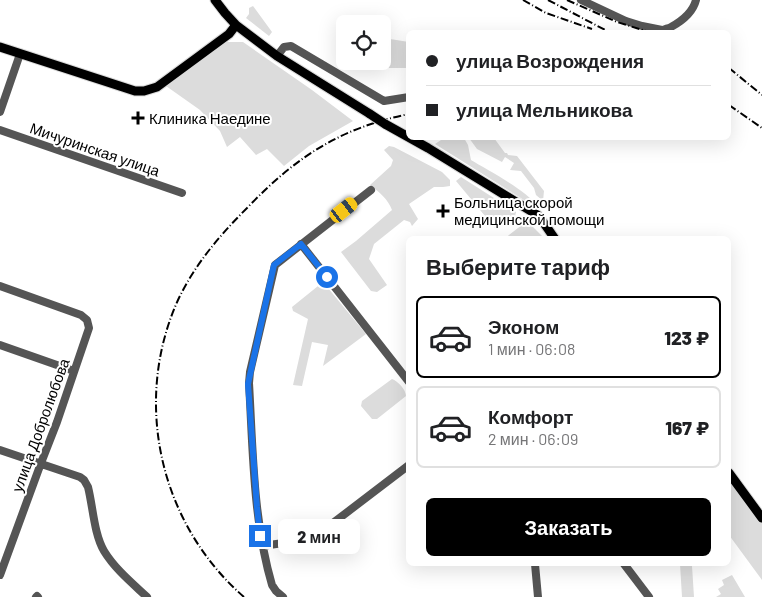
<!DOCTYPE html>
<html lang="ru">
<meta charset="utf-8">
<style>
body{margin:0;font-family:Barlow,sans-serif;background:#f2f2f2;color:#202124;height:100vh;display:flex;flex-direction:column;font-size:19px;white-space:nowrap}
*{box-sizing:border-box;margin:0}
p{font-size:16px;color:#757577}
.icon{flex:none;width:28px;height:28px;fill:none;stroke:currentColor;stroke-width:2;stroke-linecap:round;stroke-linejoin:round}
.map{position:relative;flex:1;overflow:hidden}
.details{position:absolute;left:406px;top:236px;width:325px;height:330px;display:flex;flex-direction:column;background:#fff;border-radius:8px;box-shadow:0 5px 20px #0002}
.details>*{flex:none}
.banner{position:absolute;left:406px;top:30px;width:325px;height:110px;border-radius:8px;box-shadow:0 5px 20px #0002;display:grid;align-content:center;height:110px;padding:0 20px;background:#fff}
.fabs{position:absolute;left:336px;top:15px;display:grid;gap:10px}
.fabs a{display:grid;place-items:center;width:55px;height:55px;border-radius:8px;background:#fff;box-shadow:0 5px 20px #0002;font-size:25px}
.end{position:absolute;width:22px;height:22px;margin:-11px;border:6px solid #1a73e8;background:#fff;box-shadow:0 0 0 2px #fff}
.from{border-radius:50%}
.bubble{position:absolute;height:35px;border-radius:8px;background:#fff;box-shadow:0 5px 20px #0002;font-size:16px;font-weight:800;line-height:35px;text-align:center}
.car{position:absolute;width:15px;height:30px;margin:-15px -8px;border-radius:6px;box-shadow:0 0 4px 1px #0007;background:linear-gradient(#f5c518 24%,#345 0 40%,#f5c518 0 76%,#345 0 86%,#f5c518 0)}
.banner b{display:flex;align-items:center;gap:18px;height:48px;font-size:19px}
.banner b+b{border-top:1px solid #e0e0e0}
.banner i{width:12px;height:12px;background:#202124}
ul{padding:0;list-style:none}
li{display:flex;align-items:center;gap:15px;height:82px;margin:0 10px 8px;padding:0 10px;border:2px solid #e0e0e0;border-radius:8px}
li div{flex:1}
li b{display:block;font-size:19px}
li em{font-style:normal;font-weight:800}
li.current{border-color:#000}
li>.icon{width:45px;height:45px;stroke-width:1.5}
h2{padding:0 20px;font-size:22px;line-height:60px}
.primary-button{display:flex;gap:10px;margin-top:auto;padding:10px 20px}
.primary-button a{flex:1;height:58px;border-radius:8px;background:#000;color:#fff;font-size:20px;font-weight:800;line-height:58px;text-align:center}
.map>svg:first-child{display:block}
.green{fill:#dcdcdc}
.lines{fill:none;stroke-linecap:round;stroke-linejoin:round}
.major-casing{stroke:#dbdbdb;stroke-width:11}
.minor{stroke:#555;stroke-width:8}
.major{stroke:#000;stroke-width:9}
.rail{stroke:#000;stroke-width:2;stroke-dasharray:8 2.5 1 2.5;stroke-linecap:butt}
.major-bridge-casing{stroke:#dbdbdb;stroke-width:11;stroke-linecap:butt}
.major-bridge{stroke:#000;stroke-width:9}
.route{stroke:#1a73e8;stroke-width:6}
.poi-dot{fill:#000;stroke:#fff;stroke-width:2}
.labels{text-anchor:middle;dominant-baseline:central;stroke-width:4;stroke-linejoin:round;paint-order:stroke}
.poi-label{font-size:15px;fill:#000;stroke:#fff;text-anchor:start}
.street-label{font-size:15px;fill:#000;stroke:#fff}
</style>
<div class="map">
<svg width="762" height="597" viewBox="0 0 762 597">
<rect width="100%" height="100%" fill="#fff"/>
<!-- green -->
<path class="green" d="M253,6l19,26 -3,4 -23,-18 3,-4v-6z
M383,36l7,3 19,3v26h-21l-20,-2 -1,-5h15z
M225,42h18l69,48 41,31 -44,25 -25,20 -17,-17 -11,6 -16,-18 -13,10 -7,-16 -20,-21 -34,-24z
M444,138h20l4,7 3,15c15,9 58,32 65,45h-4l-97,-61z
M469,138h25l11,15h2l1,2 9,1 27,35 -1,10 -7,-6 -2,-7 -13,-17 -11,-1 4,-7 -9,-6 -3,5 -25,-13z
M389,146l5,1 48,25 8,8v6l-7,1h-9l-25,17 9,15 -6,7 -2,-4 -6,-2 -30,24 -5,15 18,26 -10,7 -6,-1 -30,-39 15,-11 36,-31c-4,-11 -13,-18 -22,-25l21,-19 2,-6 -9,-10z
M461,177l55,35 -2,10 -5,2 -5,-3 -9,7 -39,-47z
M527,221l18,18h-41z
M323,282l43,52 -43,32 5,-21 -16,-3 -10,44 -9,-1 15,-66 -15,-8 -1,-4z
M392,379c6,2 14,11 14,17l-29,23h-5l-11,-13 1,-5z
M731,481l31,41v58l-33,-45v-53z
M680,564h15l-3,2 2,31h-12z
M732,575l13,22h-29l5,-3 -3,-5 6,-4 -2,-5z"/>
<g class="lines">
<!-- major casing -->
<g class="major-casing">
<path id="major" d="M215,0l10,13 11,12 41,31 93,58
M0,47l135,44h9l13,-4 72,-53 7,-9
M385,124l43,24 111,68 16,23
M729,473l33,45"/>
</g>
<!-- minor -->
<path class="minor" d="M581,0l45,21 16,5 20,4
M660,32c3,-3 7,-3 11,-5 11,-6 22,-15 25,-27
M277,56l7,-9 7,-1 93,55 25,-4
M0,112l20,-58
M0,130l182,63
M301,244l108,138
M0,286l81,29 6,5 2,8 -32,94 -16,41 -41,112
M0,345l74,26
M0,450l80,27 4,3 4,7c5,20 6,47 16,64 11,18 28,32 43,46
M262,546l50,-7 97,-74
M535,564l3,33
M624,564l25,33
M36,597l1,-1 1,1
M283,597l-7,-6 -4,-6c-19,-65 -19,-134 -23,-202l1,-11 25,-107 96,-75"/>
<!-- major -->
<use href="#major" class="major"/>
<!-- rail -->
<path class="rail" d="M523,0l23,13 46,16
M548,0l61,32
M567,0l50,22 32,10
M729,68l33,27
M729,105l33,23
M244,597c-84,-73 -112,-195 -66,-297 17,-36 42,-65 70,-93 48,-50 92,-79 161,-93"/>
<!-- major-bridge casing -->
<g class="major-bridge-casing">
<path id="major-bridge" d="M370,114l15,10"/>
</g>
<!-- major-bridge -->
<use href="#major-bridge" class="major-bridge"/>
</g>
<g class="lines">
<!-- route -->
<path class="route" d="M260,536l-3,-29 -9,-123 26,-119 27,-21 26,33"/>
</g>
<!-- markers -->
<g class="poi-dot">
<path d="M135.5 110.5h5v5h5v5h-5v5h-5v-5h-5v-5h5z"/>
<path d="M440.5 203.5h5v5h5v5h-5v5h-5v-5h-5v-5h5z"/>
</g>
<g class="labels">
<!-- poi labels -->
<g class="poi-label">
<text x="149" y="118">Клиника Наедине</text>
<text x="454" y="202">Больница скорой<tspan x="454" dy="17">медицинской помощи</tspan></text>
</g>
<!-- street labels -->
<g class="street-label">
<text transform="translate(95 149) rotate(19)">Мичуринская улица</text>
<text transform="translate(40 425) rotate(-70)">улица Добролюбова</text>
</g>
</g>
</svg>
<div class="fabs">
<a><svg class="icon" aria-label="locate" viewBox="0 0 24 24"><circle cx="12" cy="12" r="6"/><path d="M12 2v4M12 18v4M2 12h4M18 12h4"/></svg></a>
</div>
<i class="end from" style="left:327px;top:277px"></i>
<i class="end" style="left:260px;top:536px"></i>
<div class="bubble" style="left:278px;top:519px;width:82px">2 мин</div>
<i class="car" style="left:344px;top:210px;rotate:52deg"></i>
<div class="banner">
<b><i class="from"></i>улица Возрождения</b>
<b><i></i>улица Мельникова</b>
</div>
<section class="details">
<h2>Выберите тариф</h2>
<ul>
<li class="current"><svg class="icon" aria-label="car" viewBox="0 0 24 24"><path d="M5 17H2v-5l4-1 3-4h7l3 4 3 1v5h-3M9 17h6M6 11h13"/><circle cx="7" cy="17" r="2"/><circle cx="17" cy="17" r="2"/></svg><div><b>Эконом</b><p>1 мин · 06:08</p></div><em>123 ₽</em></li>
<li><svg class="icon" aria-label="car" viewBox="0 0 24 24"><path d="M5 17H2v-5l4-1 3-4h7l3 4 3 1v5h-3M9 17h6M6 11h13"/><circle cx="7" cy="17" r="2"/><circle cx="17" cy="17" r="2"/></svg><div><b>Комфорт</b><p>2 мин · 06:09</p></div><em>167 ₽</em></li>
</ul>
<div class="primary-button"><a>Заказать</a></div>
</section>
</div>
